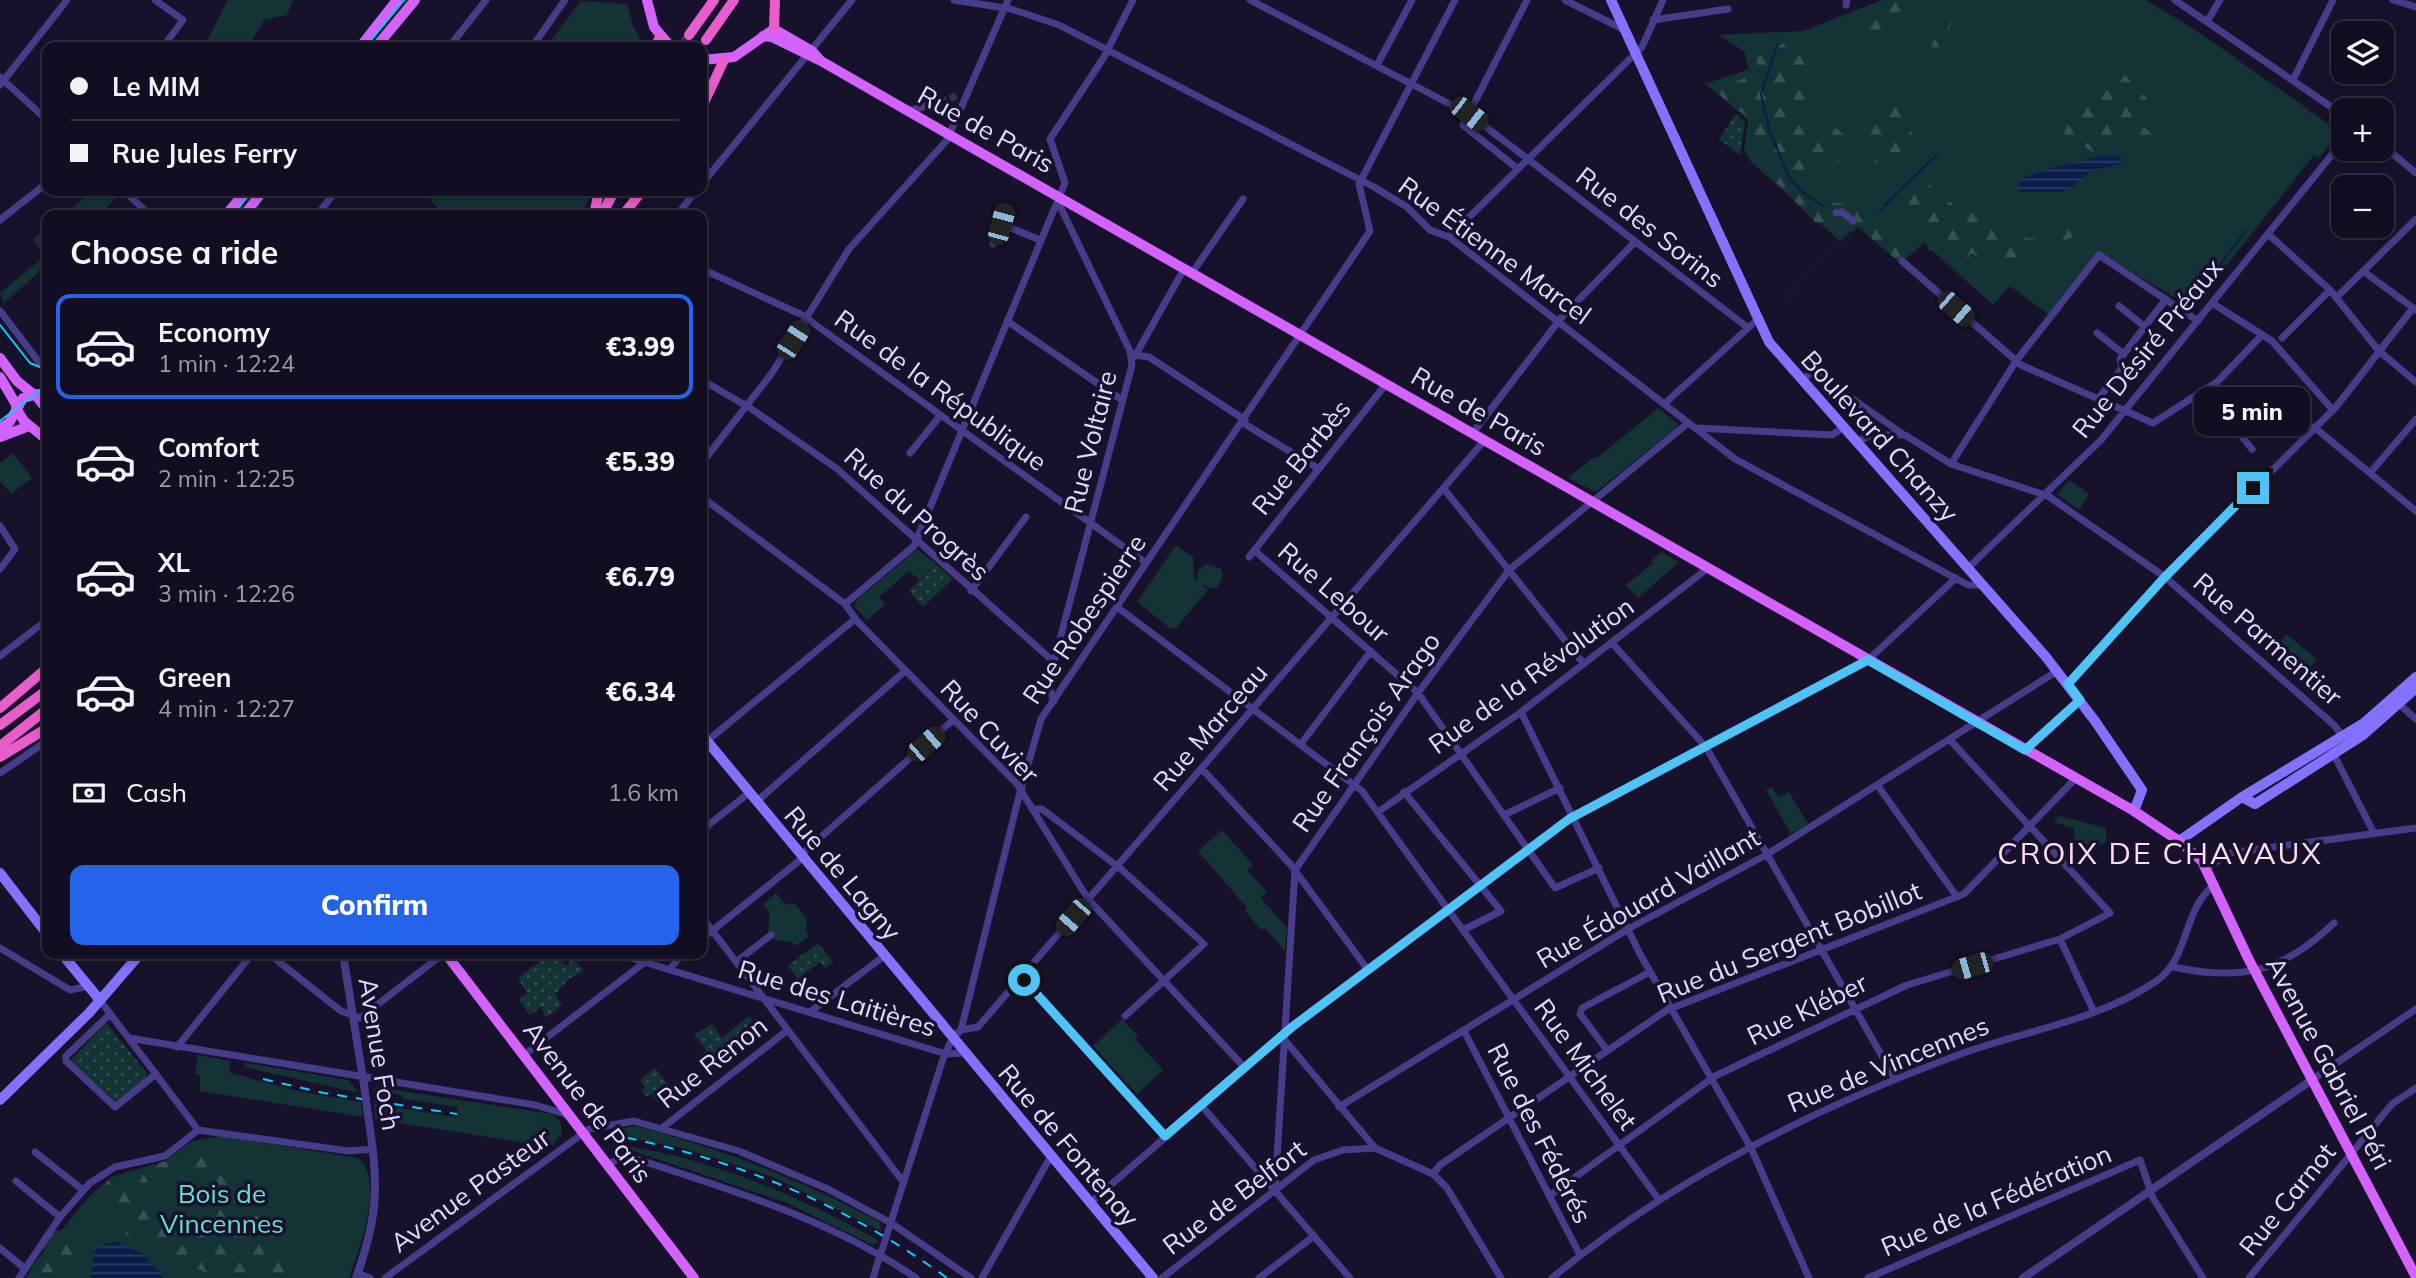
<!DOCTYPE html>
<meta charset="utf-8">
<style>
body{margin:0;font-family:Mulish,sans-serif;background:#1b1629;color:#f1f3f6;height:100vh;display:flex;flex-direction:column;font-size:26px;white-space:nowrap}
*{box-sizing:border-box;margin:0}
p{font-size:23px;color:#9c9ca5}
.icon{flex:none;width:38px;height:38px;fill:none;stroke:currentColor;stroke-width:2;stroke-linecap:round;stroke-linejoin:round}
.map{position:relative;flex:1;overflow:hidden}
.sheet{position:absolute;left:42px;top:210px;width:665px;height:749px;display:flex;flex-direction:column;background:#120d20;border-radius:14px;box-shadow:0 4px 10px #0003,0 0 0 2px #312d3e}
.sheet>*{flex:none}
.top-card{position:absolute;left:42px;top:42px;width:665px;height:154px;border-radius:14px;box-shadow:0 4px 10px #0003,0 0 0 2px #312d3e;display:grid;align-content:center;height:154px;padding:0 28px;background:#120d20}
.buttons{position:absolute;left:2331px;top:21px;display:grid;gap:14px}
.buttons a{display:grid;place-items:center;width:63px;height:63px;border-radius:14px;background:#120d20;box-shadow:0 4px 10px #0003,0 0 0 2px #312d3e;font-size:35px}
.end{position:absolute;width:32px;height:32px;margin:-16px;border:9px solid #4fc3f7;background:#111;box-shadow:0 0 0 4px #111}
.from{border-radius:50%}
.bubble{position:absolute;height:49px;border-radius:14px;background:#120d20;box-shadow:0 4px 10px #0003,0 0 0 2px #312d3e;font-size:23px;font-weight:800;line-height:49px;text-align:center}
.car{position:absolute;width:21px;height:42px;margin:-21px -10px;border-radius:9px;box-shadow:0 0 5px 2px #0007;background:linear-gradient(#222 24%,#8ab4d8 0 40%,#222 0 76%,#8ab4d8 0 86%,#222 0)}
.top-card b{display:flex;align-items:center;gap:24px;height:66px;font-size:26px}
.top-card b+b{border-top:2px solid #312d3e}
.top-card i{width:18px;height:18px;background:#f1f3f6}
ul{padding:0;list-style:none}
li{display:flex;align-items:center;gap:21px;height:105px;margin:0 14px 10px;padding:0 14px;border:4px solid transparent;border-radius:14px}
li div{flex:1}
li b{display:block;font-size:26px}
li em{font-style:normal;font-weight:800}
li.on{border-color:#2563eb}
li>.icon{width:63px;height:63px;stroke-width:1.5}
h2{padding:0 28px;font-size:32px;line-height:84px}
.pay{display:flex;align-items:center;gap:18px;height:77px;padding:0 28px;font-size:26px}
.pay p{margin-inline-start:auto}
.cta{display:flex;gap:14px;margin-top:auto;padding:14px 28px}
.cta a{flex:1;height:80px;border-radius:14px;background:#2563eb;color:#fff;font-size:28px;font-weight:800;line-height:80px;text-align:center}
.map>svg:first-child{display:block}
.green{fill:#143335}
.forest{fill:url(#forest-firs)}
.garden{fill:url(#garden-dots)}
.water{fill:url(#water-rules)}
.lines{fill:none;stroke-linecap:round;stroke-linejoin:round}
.stream{stroke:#0b1c4a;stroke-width:2}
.minor-tunnel{stroke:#362f4b;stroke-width:7;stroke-dasharray:7 3.5;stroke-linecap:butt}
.trunk-tunnel{stroke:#362f4b;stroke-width:10;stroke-dasharray:10 5;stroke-linecap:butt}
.minor{stroke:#463c8a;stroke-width:7}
.tertiary{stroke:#463c8a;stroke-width:8}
.secondary{stroke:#8372ff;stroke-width:10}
.primary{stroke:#d362ff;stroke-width:10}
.trunk{stroke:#e95ccb;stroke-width:10}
.tram{stroke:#07cfff;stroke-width:2}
.rail{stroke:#07cfff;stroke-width:2;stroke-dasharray:10 9;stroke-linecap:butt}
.minor-bridge{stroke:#463c8a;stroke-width:7}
.tertiary-bridge{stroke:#463c8a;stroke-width:8}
.route{stroke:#4fc3f7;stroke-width:9}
.labels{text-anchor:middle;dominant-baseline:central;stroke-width:7;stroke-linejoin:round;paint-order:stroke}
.street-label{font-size:26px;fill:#e3dbff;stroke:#18112b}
.park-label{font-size:26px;fill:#65e2ce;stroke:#18112b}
.quarter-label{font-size:30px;letter-spacing:2px;fill:#ffddef;stroke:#18112b}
</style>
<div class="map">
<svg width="2416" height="1278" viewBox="0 0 2416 1278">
<defs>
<pattern id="forest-firs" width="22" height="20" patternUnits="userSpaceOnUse" patternTransform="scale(1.75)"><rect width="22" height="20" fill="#143335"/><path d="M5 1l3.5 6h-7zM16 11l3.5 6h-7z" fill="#365053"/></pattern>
<pattern id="garden-dots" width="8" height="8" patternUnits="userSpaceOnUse" patternTransform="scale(1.75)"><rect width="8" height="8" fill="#143335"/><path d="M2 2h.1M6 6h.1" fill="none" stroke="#365053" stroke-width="1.8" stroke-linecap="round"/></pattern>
<pattern id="water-rules" width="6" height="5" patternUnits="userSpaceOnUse" patternTransform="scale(1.75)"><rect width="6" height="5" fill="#0b1c4a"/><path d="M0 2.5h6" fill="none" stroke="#2e3c65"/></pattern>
</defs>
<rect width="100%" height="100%" fill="#18112b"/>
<!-- green -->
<path class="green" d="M228,0h65l-6,15 -23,5 -16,27h-38l3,-4 -5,-4z
M1882,0h264l54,33 140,99 -21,26 -5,-3 -121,153 -94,-55 -50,62 -39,-29 -17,19 -69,-62 -21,18 -43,-40 -20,20 -89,-79 -7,-12 4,-30 -43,-36 44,-15 -5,-18 -26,-16 85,-4z
M581,1l46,3 6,22 12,21h-99z
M93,191h30l-24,24h-35z
M424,191h169l-13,24h-137z
M47,228v37l-43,38 -4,-10 44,-36 -11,-18z
M1658,408l19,15v4l-81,65 -28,-14 24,-20h5z
M13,453l19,25 -21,16 -11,-13v-18z
M2069,480l20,14 -10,16 -22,-16z
M1176,545l17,12 1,21 4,3v-10l7,-7 15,4 3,7 -5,12 -5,2 -11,-5 6,6 -32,38 -5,1 -34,-27z
M917,549l19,15 -17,16 -10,-9 -30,26 6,8 -18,15 -12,-13 1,-6z
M1661,552l18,10 -41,36 -12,-13 27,-22 -2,-2z
M2286,634l31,25 -17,20 -30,-25z
M1772,787l6,10 11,-5 19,32 -17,10 -25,-44z
M2059,816l47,12v14l-9,5 -22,-6 -1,-13 -21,-6z
M1222,830l31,35 -6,5 20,22 -6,6 26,30 -2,23 -20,-23 -4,2 -16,-19 2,-3 -49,-57z
M776,893l8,10 12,2 11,14 -1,12 3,5 -14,10 -3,-4 -17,-2 -7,-9 2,-17 -7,-10z
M1122,1019l16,17 -3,3 28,31 -26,24 -44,-48z
M198,1055l33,6 -2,11 6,2 66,18 60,10 2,15 -163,-26v-16l-5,-1z
M246,1063l102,17 11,13 -115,-26z
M376,1087l175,27 9,7 2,12 -10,13h-8l-169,-27 -1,-15 82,13 2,-10 -55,-8 -2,-4 -14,-3 -1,4 -14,-2z
M636,1126c92,25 160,52 244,96l1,9 -108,-54 -87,-28 -78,-16 2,-3z
M221,1136l137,22c28,22 1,92 -9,120h-323l10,-17 52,-63 23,-21 54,-16 27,-20z
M613,1144c94,13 181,49 265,96l-1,3 -4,2 -86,-42z"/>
<!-- forest -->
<path class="forest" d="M1887,0h20c-7,17 -23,33 -43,32l-3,-2z
M1953,0h9l-32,71 -6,32c-13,-26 18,-78 29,-103z
M1785,42l26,17 -12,11 -1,8 9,1 6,8 5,-3 6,3 1,10 -18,6 -1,15 14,14 13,-6 17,13 1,14 8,2 13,-24 -11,-3 -2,-4 13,-10c3,-11 18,-13 21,-24l8,1c6,15 6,32 12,45l-5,5 3,7 -1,5 -25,13 -7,-4 -11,4 -8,-10 -2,11c-16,0 -24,-13 -39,-6l1,4 -6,7 -8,-3 -7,7 37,27 16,1 9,8 7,-2 37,36 3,9 -9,6 -40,-34 -9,8 -6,-7 9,-6 -3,-3 -33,4 -45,-46 -6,-14 -13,-7 -5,-9 4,-27 -30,-24 -3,-7 39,-16v-15z
M2125,75l24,26 -6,13 -8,5 18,16 -16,16 -24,-20 -4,7 2,13 -14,3 -21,-12 -7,3 -6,-7 12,-41 -4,-4 6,-9 4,5h6z
M1926,183l7,5h11l2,11 18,13 11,2 8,-8h9l2,7 -3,6c12,0 33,8 36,19l12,2 -6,-4v-4l22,-2 5,-9 18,15 -11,3 -14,13 -4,-4 -9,1v4l5,3 -12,5 -2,-12 -12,-3 -3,7 3,8h6l-2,13 10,13 -5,8 -9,-7 1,-4 -8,-4 -14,2v-10l6,-9 -11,1 -5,-5 -7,2 -7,-7h-5l3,20 -3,4 -5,-2 1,-12 -16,-1 3,-7 8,2v-4l-12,-5 -6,6 -7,-7 -5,3 -3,-2 2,-9 -5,-3 10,-5 -23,-4 -12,-12 4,-21 9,-1z
M198,1146l75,89 24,43h-25l-22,-9 -5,9h-33l-1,-3 -84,-40 -2,-2 17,-8 -35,-17 -1,-26 5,-5 11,-2c17,21 44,28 59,49l12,-22 -3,-27c-20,2 -52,17 -65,-2l41,-12z
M78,1227l3,18 -7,33h-40l-6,-3 8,-14 18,-4 -13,-9 12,-17z"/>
<!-- garden -->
<path class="garden" d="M1736,114l9,8 -5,33 -21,-16z
M936,564l17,15 -30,28 -14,-16z
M818,943l15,19 -8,6 -5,-6 -22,17 -10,-13z
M549,954h6l11,11 8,-6 10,12 -15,8 -14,15 7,11 -16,13 -5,-11 -11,8 -11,-15 8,-7 -9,-15z
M749,1016l10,14 -49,35 -8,-11 4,-4 -12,-15 18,-11 10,14z
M106,1023l41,50 -1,5 -31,25 -45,-42z
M655,1068l21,27 -11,8 -3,-4 -4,4 -7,-9 -5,3 -5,-7 4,-3 -5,-7z"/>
<!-- water -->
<path class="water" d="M2106,155l13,2 5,7 -32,6 -21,18 -10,4h-41l-3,-3 3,-10c28,-11 56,-17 86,-24z
M118,1242l25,12 22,24h-75c7,-23 -5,-33 28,-36z"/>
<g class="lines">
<!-- stream -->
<path class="stream" d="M1778,44l-17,50 9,38 19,45 12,14 23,16
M1919,172l19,-18
M1899,191l18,-17
M1884,206l13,-13
M1880,210l2,-1
M2200,291l46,-61
M1782,301l69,-69"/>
<!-- minor-tunnel -->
<path class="minor-tunnel" d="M930,105l27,-9"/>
<!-- trunk-tunnel -->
<path class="trunk-tunnel" d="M682,47l7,-12"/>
<!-- minor -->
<path class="minor" d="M155,0l28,20 -20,27
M954,0l57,9 48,16 315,162 33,20 23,23 19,7 286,222 233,126h15
M1250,0l219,114 278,213
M1565,0l58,29
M2175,0l168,115
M2393,0l23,7
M1846,5l1,-5
M1653,20l75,-11
M2208,20l12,-20
M449,47l37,-47
M532,47l33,-47
M1377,65l35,-65
M0,77l47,43
M2294,78l39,-78
M0,85l67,-85
M907,111l23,-6
M2382,145l34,28
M1518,169l-55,-44 64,-125
M702,184l150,-184
M124,191l26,24
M1836,213l6,-1 11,9
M317,215l19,-24
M677,215l19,-24
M0,220l47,-37
M1001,224l39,16
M2268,234l62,56 49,61 37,31
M1449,237l193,-190 21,-47
M993,244l12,-36
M1902,261l119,104 132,58 64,-41 45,-47
M702,269l100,46 344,248
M2363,271l53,39
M1192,273l51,-74
M2337,297l79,-78
M2212,303l60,38 60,68
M2119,306l26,21
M0,311l39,51 8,3
M1007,321l115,79
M2097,333l27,21
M2282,338l48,-48
M1135,355l14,2 96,63
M1135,356l49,-87
M702,380l48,28 86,60 218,194
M1802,380l8,-6h7l87,61
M2205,390l47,59
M2099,398l23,-30 -2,-9 46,-60
M1664,404l93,-84
M1243,423l76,46
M2314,427l102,84
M1697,428l135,7 12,-8
M1472,434l89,-116 74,-76
M1857,441l16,-6h32l46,29 97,32 117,81 169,148 10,13
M910,453l30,-37
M702,463l70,-90 77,-124 98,-109 61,-140
M1951,464l65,-103 83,-106 99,66
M2370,473l46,-54
M1444,489l140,175
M702,497l143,107 12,17 160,163 71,115 156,168
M0,526l15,23 -15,20
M1254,550l164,143 137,195 44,-20
M1249,557l137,-173
M1968,568l133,-128 242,-299
M971,591l55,-74
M845,604l69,-58 151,-363 -15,-44 54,-82 29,-57
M1117,607l245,184 297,409
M1612,643l94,104 189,332
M0,656l47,-36
M2068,684l97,-107 171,-170 77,-99
M1054,701l-5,-13 5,-26 78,-297 -2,-14 -72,-149
M2400,705l16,14
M1521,712l119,242 110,192 59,132
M707,741l148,-122
M1301,744l70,-93
M2025,750l55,-50
M2333,753l41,80
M1202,769l89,96 77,105
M0,773l47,-32
M1878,786l79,111
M1404,792l97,119 -38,19
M756,802l149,-131
M1032,809h10l79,60 83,75 -79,72
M1378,812l143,-100 186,-143
M1504,815l56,-27
M702,830l47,-37
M2206,869l23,-16 187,-25
M702,917l202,266
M702,939l98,-79 4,-8 148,-131
M2060,939l34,73
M0,948l70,42 19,-4
M269,954l72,57 19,7 83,-64
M618,954l328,100 18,-1
M736,962l35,-27
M2174,967c68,15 110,4 160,-44
M670,969l12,-15
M1021,977l144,159
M99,999l99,131
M810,1012l74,-56
M110,1014l-44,42v5l49,46 41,-33
M961,1030l17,-3 506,-586
M1464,1031l116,224
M129,1038l406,67 34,10
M1283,1038l92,110 58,26 14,14 54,90
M177,1047l75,-93
M1607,1050l-27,-36 2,-6 68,-36
M524,1055l121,-93
M2313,1079l103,-70
M1201,1105l149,173
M1339,1107l289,-178 138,-74 291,-184
M662,1128l126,-98
M35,1152l48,38
M607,1164l20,-8c99,32 203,63 289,122
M1433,1174l7,-9 227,-155 297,-116 111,-115
M16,1181l44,36
M1275,1190l20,-320 123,-177 91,-123 179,-147
M1549,1196l166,-120 192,-91 153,-46 50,-26 -160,-173
M1090,1203l202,-176 277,-208 299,-159 88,-82
M889,1228l54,-169 10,-22 8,-7 57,-230 23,-81 329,-488 -11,-47 96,-184
M0,1248l24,20
M357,1273l13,5
M19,1278l41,-61 30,-34 25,-16 50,-11 33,-26 151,21 24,-2
M385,1278l204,-149 45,-8 105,30 89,38 63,34 80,55
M873,1278l8,-26
M982,1278l69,-122
M1162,1278l152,-118 29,-10 32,-2
M1259,1278l55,-42
M1552,1278c120,-99 260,-169 406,-223 65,-24 139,-34 197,-73 35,-23 27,-72 59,-97
M1868,1278l272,-118 13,38 50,80
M2249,1278l143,-174 24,-16"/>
<!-- tertiary -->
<path class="tertiary" d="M343,954l21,131
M356,1278c22,-61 23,-92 13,-156
M2023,1278l290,-199"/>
<!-- secondary -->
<path class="secondary" d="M1611,0l158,342 277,315 49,64 47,69 -8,21
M702,735l451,543
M2242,797l13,7 108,-69 53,-47
M2179,841l63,-44 122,-74 52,-46
M0,873l47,61
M62,954l37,45
M0,1100l89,-87 51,-59"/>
<!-- primary -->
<path class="primary" d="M647,0l7,27 17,20
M763,36l9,1 47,23
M360,47l37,-47
M376,47l39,-47
M702,60l32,-3 40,-28 38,22 9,10 120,69 1193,681 45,30 23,20 46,97 168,319
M226,215l20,-24
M244,215l19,-24
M0,358l17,23 16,13
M0,377l17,29
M35,394l12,16
M16,408l8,13 23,19
M0,428l9,-5 14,-25 24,-6
M0,437l29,-11
M446,954l248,324"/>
<!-- trunk -->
<path class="trunk" d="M774,29l1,-29
M689,35l25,-35
M706,40l28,-40
M655,47l5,-10
M702,107l22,-47
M594,215l5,-24
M602,215l12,-24
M623,215l19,-24
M0,708l47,-40
M0,725l47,-35
M0,746l47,-37
M0,757l47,-29"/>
<!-- tram -->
<path class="tram" d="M365,47l39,-47
M233,215l19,-24
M0,325l30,38 17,7
M0,421l47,-36"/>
<!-- rail -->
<path class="rail" d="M263,1079l61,14 133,21
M608,1134c123,23 238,70 339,144"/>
<!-- minor-bridge -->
<path class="minor-bridge" d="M882,1250l7,-22"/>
<!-- tertiary-bridge -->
<path class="tertiary-bridge" d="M364,1085l5,37"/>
</g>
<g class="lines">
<!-- route -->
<path class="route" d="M1024,980l141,156 127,-109 277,-208 299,-159 157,90 55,-50 -12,-16 96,-106 89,-90"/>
</g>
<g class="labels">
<!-- street labels -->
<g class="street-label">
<text transform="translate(986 129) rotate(29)">Rue de Paris</text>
<text transform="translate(1650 227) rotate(38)">Rue des Sorins</text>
<text transform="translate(1495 250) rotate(36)">Rue Étienne Marcel</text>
<text transform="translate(2147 348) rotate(-51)">Rue Désiré Préaux</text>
<text transform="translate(941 390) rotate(36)">Rue de la République</text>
<text transform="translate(1479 411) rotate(30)">Rue de Paris</text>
<text transform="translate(1880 436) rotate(48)">Boulevard Chanzy</text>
<text transform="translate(1090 442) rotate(-76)">Rue Voltaire</text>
<text transform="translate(1301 457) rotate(-51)">Rue Barbès</text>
<text transform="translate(917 514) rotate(42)">Rue du Progrès</text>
<text transform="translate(1334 592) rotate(41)">Rue Lebour</text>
<text transform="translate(1084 619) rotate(-56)">Rue Robespierre</text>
<text transform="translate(2268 639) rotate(41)">Rue Parmentier</text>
<text transform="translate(1531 675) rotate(-36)">Rue de la Révolution</text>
<text transform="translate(1210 727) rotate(-49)">Rue Marceau</text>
<text transform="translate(990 731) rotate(47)">Rue Cuvier</text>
<text transform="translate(1366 732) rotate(-55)">Rue François Arago</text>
<text transform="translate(843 873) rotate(50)">Rue de Lagny</text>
<text transform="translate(1648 898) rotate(-30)">Rue Édouard Vaillant</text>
<text transform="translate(1789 942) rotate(-22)">Rue du Sergent Bobillot</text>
<text transform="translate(837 998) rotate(17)">Rue des Laitières</text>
<text transform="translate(1807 1009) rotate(-26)">Rue Kléber</text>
<text transform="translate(380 1054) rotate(81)">Avenue Foch</text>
<text transform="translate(712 1062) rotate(-38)">Rue Renon</text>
<text transform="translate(2329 1063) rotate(62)">Avenue Gabriel Péri</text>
<text transform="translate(1586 1064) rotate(54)">Rue Michelet</text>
<text transform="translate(1888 1064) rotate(-22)">Rue de Vincennes</text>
<text transform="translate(588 1102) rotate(53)">Avenue de Paris</text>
<text transform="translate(1540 1133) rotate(63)">Rue des Fédérés</text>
<text transform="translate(1069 1145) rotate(50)">Rue de Fontenay</text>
<text transform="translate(470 1190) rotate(-36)">Avenue Pasteur</text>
<text transform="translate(1234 1197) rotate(-37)">Rue de Belfort</text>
<text transform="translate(2287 1199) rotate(-51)">Rue Carnot</text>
<text transform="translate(1996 1200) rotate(-23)">Rue de la Fédération</text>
</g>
<!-- park labels -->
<g class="park-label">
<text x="222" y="1193">Bois de<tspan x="222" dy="30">Vincennes</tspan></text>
</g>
<!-- quarter labels -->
<g class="quarter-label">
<text x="2160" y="853">CROIX DE CHAVAUX</text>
</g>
</g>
</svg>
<div class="buttons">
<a><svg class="icon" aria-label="layers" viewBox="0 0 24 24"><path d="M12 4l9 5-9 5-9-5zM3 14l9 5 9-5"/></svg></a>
<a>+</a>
<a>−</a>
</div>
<i class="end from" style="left:1024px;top:980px"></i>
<i class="end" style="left:2253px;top:488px"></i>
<div class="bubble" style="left:2194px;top:387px;width:116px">5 min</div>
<i class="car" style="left:1469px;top:114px;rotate:128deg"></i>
<i class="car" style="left:1001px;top:224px;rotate:15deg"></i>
<i class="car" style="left:1956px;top:309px;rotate:131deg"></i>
<i class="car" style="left:793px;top:340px;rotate:33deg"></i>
<i class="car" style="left:926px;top:744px;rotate:49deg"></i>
<i class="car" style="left:1073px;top:917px;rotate:221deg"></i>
<i class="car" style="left:1972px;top:966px;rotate:254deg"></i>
<div class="top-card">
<b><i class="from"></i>Le MIM</b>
<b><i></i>Rue Jules Ferry</b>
</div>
<section class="sheet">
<h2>Choose a ride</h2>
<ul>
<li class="on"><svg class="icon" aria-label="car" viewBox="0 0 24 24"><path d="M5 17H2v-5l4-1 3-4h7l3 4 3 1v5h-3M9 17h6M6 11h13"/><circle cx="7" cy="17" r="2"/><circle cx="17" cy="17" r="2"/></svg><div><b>Economy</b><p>1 min · 12:24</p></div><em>€3.99</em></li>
<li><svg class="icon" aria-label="car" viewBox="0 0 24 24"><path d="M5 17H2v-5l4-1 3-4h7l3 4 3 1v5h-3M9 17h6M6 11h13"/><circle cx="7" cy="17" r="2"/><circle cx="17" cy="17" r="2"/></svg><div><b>Comfort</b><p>2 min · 12:25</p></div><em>€5.39</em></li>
<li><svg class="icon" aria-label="car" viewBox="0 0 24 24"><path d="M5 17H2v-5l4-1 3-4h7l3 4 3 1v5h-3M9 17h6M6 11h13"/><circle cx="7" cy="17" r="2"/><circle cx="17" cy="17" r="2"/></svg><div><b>XL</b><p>3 min · 12:26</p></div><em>€6.79</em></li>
<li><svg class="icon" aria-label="car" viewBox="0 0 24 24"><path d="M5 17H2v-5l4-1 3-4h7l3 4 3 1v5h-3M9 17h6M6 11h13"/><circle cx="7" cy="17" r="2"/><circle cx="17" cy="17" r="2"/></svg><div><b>Green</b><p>4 min · 12:27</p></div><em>€6.34</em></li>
</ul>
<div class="pay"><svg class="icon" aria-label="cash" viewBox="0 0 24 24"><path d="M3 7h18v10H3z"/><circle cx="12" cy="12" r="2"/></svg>Cash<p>1.6 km</p></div>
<div class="cta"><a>Confirm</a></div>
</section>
</div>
